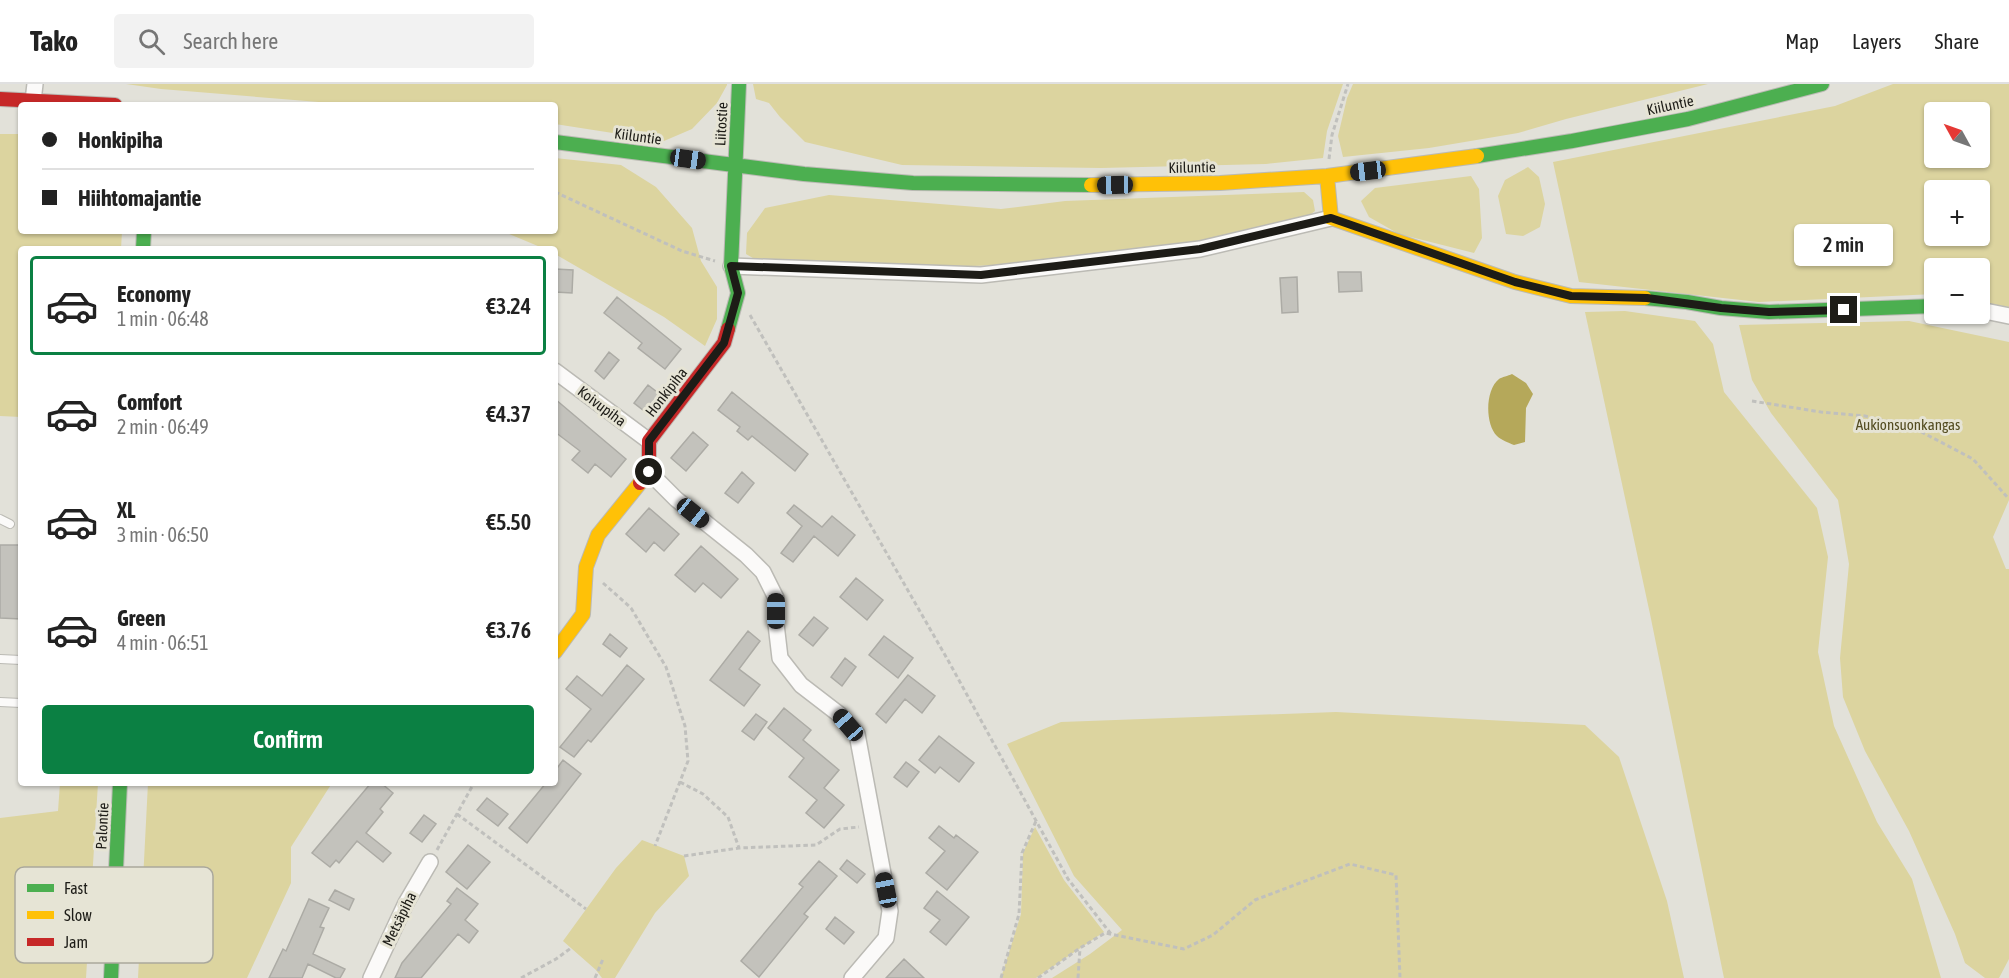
<!DOCTYPE html>
<meta charset="utf-8">
<style>
body{margin:0;font-family:"Asap Condensed",sans-serif;background:#f2f2f2;color:#222;height:100vh;display:flex;flex-direction:column;font-size:22px;white-space:nowrap}
*{box-sizing:border-box;margin:0}
p{font-size:20px;color:#767676}
.icon{flex:none;width:33px;height:33px;fill:none;stroke:currentColor;stroke-width:2;stroke-linecap:round;stroke-linejoin:round}
.map{position:relative;flex:1;overflow:hidden}
.drawer{position:absolute;left:18px;top:162px;width:540px;height:540px;display:flex;flex-direction:column;background:#fff;border-radius:6px;box-shadow:0 2px 4px #0004}
.drawer>*{flex:none}
.banner{position:absolute;left:18px;top:18px;width:540px;height:132px;border-radius:6px;box-shadow:0 2px 4px #0004;display:grid;align-content:center;height:132px;padding:0 24px;background:#fff}
.needle{width:39px;rotate:310deg}
.fabs{position:absolute;left:1924px;top:18px;display:grid;gap:12px}
.fabs a{display:grid;place-items:center;width:66px;height:66px;border-radius:6px;background:#fff;box-shadow:0 2px 4px #0004;font-size:30px}
.end{position:absolute;width:27px;height:27px;margin:-14px;border:8px solid #1d1c17;background:#fff;box-shadow:0 0 0 3px #fff}
.from{border-radius:50%}
.bubble{position:absolute;height:42px;border-radius:6px;background:#fff;box-shadow:0 2px 4px #0004;font-size:20px;font-weight:600;line-height:42px;text-align:center}
.car{position:absolute;width:18px;height:36px;margin:-18px -9px;border-radius:8px;box-shadow:0 0 4px 2px #0007;background:linear-gradient(#222 24%,#8ab4d8 0 40%,#222 0 76%,#8ab4d8 0 86%,#222 0)}
.banner b{display:flex;align-items:center;gap:21px;height:57px;font-size:22px}
.banner b+b{border-top:2px solid #e0e0e0}
.banner i{width:15px;height:15px;background:#222}
ul{padding:10px 0 0;list-style:none}
li{display:flex;align-items:center;gap:18px;height:99px;margin:0 12px 9px;padding:0 12px;border:3px solid transparent;border-radius:6px}
li div{flex:1}
li b{display:block;font-size:22px}
li em{font-style:normal;font-weight:600}
li.active{border-color:#0b8043}
li>.icon{width:54px;height:54px;stroke-width:1.5}
.primary-button{display:flex;gap:12px;margin-top:auto;padding:12px 24px}
.primary-button a{flex:1;height:69px;border-radius:6px;background:#0b8043;color:#fff;font-size:24px;font-weight:600;line-height:69px;text-align:center}
header{display:flex;align-items:center;gap:36px;box-sizing:border-box;height:84px;padding:0 30px;background:#fff;border-bottom:2px solid #e0e0e0}
header strong{font-size:28px}
nav{display:flex;gap:33px;margin-inline-start:auto;font-size:21px}
.search{width:420px;height:54px;background:#f2f2f2;display:flex;align-items:center;gap:15px;box-sizing:border-box;padding:0 21px;border-radius:6px;color:#767676;font-size:22px}
.map>svg:first-child{display:block}
.green{fill:#dcd49f;fill-rule:evenodd}
.water{fill:#b5a85a}
.building{fill:#c3c2bc;stroke:#acaba5;stroke-width:1.5}
.lines{fill:none;stroke-linecap:round;stroke-linejoin:round}
.lane-casing{stroke:#bbbab4;stroke-width:10}
.street-casing{stroke:#bbbab4;stroke-width:18}
.fast-casing{stroke:#bbbab4;stroke-width:16}
.slow-casing{stroke:#bbbab4;stroke-width:16}
.jam-casing{stroke:#bbbab4;stroke-width:16}
.path{stroke:#c0c0bd;stroke-width:3;stroke-dasharray:4.5 3;stroke-linecap:butt}
.lane{stroke:#fbfaf9;stroke-width:8}
.street{stroke:#fbfaf9;stroke-width:15}
.fast{stroke:#4caf50;stroke-width:14}
.slow{stroke:#ffc107;stroke-width:14}
.jam{stroke:#c62828;stroke-width:14}
.route{stroke:#1d1c17;stroke-width:8}
.labels{text-anchor:middle;dominant-baseline:central;stroke-width:6;stroke-linejoin:round;paint-order:stroke}
.street-label{font-size:15px;fill:#1d1c17;stroke:#e6e4d5}
.park-label{font-size:15px;fill:#534c21;stroke:#e6e4d5}
.key{fill:#e6e4d5;stroke:#aaa89c;stroke-width:1.5}
.key-label{font-size:16px;fill:#1d1c17}
</style>
<header>
<strong>Tako</strong>
<div class="search"><svg class="icon" aria-label="search" viewBox="0 0 24 24"><circle cx="10" cy="10" r="6"/><path d="M15 15l6 6"/></svg>Search here</div>
<nav><a>Map</a><a>Layers</a><a>Share</a></nav>
</header>
<div class="map">
<svg width="2009" height="894" viewBox="0 0 2009 894">
<rect width="100%" height="100%" fill="#e2e1d9"/>
<!-- green -->
<path class="green" d="M126,0h601v1l-10,18 -25,26 -28,12 -109,-17v-19h-199l-195,-16z
M753,0h590l-16,47 -4,27 -57,6 -165,4 -199,-3 -97,-23 -25,-25 -11,-14 -13,-4z
M1353,0h355l-142,35 -48,14 -89,15 -86,9 -5,-21 9,-38z
M1893,0h116v223l-29,-5v-34h-45v26l-176,8 -180,-20 -26,-120 282,-56zM1935,28h45v46h-45zM1935,106h45v46h-45z
M0,50h21v97h101l-1,18h-100v168l-21,-1z
M555,74l66,7 35,22 36,41 9,33 16,26v32l-12,27 -41,-29 -109,-63v-5h-10l-43,-18h53z
M1528,83l11,10 6,27 -5,23 -17,9 -17,-2 -8,-38 7,-16z
M1471,92l8,13 3,49 -8,15 -75,-19 -30,-17 -8,-16 14,-13z
M1304,108l9,8 2,11 -10,8 -102,24 -175,21 -81,3 -189,-6 -12,-7 1,-21 18,-25 64,-13 172,14 64,-8z
M1625,227l70,10 18,23 11,48 93,116 11,49 -10,95 16,74 43,96 35,57 29,99h-217l-74,-364 -65,-302z
M1909,237l100,21v158l-16,37 13,32h3v390l-10,19h-14l-20,-15 -10,-29 -46,-103 -44,-80 -22,-54 -3,-39 9,-94 -11,-64 -67,-87 -19,-33 -13,-55z
M1336,628l249,13 34,32 48,144 17,77h-632l38,-24 32,-24 -48,-54 -67,-132 54,-22z
M60,699h38l-12,195h-86v-160l58,-7z
M148,699h184l-41,64v36l-44,95h-109z
M1035,743l29,53 40,52 -68,46h-35l20,-64 2,-61z
M642,756l42,16 5,20 -34,37 -40,65h-13l-6,-8 -33,-29 53,-73z"/>
<!-- water -->
<path class="water" d="M1512,290l14,9 7,11 -7,14 -1,34 -11,3c-5,-2 -13,-5 -17,-9 -12,-12 -12,-46 2,-57 3,-2 9,-3 13,-5z"/>
<!-- building -->
<path class="building" d="M555,185l18,1 -1,23 -17,-1z
M1338,188h23l1,19 -23,1z
M1297,193l1,35 -16,1 -2,-35z
M617,213l64,52 -16,20 -27,-21 4,-5 -38,-30z
M609,268l10,8 -15,19 -9,-8z
M648,301l14,11 -14,18 -14,-11z
M732,308l76,62 -13,17 -43,-35 -4,4 -11,-9 3,-4 -22,-17z
M555,315l71,60 -15,18 -16,-13 -7,9 -16,-13 8,-9 -25,-19z
M693,348l15,13 -22,26 -15,-13z
M742,388l12,11 -16,20 -13,-10z
M794,421l28,22 10,-11 23,19 -17,21 -24,-20 -21,26 -12,-9 21,-27 -15,-13z
M649,424l30,26 -15,17 -10,-9 -8,10 -20,-18z
M0,461h21v74l-21,-1z
M701,462l37,33 -17,19 -18,-15 -8,9 -20,-17z
M856,494l27,22 -16,20 -27,-23z
M814,533l14,11 -15,18 -14,-11z
M748,547l12,10 -21,28 21,16 -16,21 -34,-26z
M610,550l17,14 -7,9 -17,-13z
M884,552l29,22 -15,20 -29,-23z
M845,574l11,9 -14,19 -11,-9z
M627,581l17,14 -53,63 -3,-2 -14,17 -14,-10 31,-38 -25,-20 11,-13 25,20z
M908,591l27,21 -13,17 -17,-14 -19,24 -10,-9z
M784,624l27,22 -8,10 36,30 -15,18 20,17 -20,23 -18,-15 11,-13 -28,-23 15,-19 -36,-30z
M756,630l11,8 -13,18 -12,-9z
M939,652l35,27 -15,19 -19,-15 -5,6 -16,-13z
M563,676l18,14 -54,69 -18,-15 37,-45h9v-12z
M906,678l13,10 -12,15 -13,-10z
M371,699h10l12,10 -13,16 3,3 -17,21 25,20 -8,9 -26,-21 -18,22 -3,-3 -6,7 -18,-14z
M487,714l21,16 -10,12 -21,-16z
M424,731l12,9 -14,18 -12,-9z
M939,742l15,12 2,-3 22,17 -31,38 -21,-17 19,-22 -16,-13z
M468,761l22,17 -23,27 -21,-17z
M847,776l18,14 -8,9 -17,-14z
M819,777l18,15 -33,38 4,3 -49,60 -18,-16 62,-74 -4,-3z
M457,804l21,16 -13,16 13,11 -9,12 -11,-9 -37,44h-26l7,-15 49,-59 -4,-3z
M335,806l19,9 -5,11 -20,-10z
M937,807l32,26 -23,28 -16,-13 10,-12 -16,-12z
M309,815l20,9 -9,19 4,1 -11,26 32,15 -5,9h-4l-28,-14 -6,14h-33l14,-29 3,2z
M835,833l19,15 -10,12 -18,-15z
M904,875l20,19h-38z"/>
<g class="lines">
<!-- lane casing -->
<g class="lane-casing">
<path id="lane" d="M0,435l10,5
M0,575l21,1
M0,618l21,1"/>
</g>
<!-- street casing -->
<g class="street-casing">
<path id="street" d="M33,17l2,-17
M731,182l250,9 219,-26 131,-31
M1980,226l29,6
M555,287l94,70
M649,388l27,27 70,56 17,17 13,26v26l4,34 21,27 39,30 17,19 33,177 -4,27 -34,40
M371,894l35,-75 24,-41"/>
</g>
<!-- fast casing -->
<g class="fast-casing">
<path id="fast" d="M555,58l249,32 109,9 178,2
M1477,72l95,-15 116,-22 134,-35
M143,165l1,-18
M1645,214l42,4 34,6 48,4 166,-6
M728,245l10,-36 -7,-27 8,-182
M111,894l9,-195"/>
</g>
<!-- slow casing -->
<g class="slow-casing">
<path id="slow" d="M1327,92l4,42 184,64 56,14 74,2
M1091,101l129,-2 107,-7 150,-20
M555,568l28,-38 3,-47 12,-32 42,-52"/>
</g>
<!-- jam casing -->
<g class="jam-casing">
<path id="jam" d="M0,15l115,6
M640,399l9,-11v-31l75,-98 4,-14"/>
</g>
<!-- path -->
<path class="path" d="M1329,75l3,-24 16,-51
M555,108l127,59 33,10
M750,231l199,347 119,217 43,55
M1752,317l69,11 44,4 47,11 61,32 36,40
M603,499l28,25 35,59 19,59 3,35 -33,85
M680,698l23,12 25,23 11,31
M457,730l129,95
M437,766l37,-67
M684,772l55,-8 77,-3 24,-16 19,-2
M521,894l35,-19 15,-11
M595,894l8,-19
M1001,894l18,-64 3,-61 14,-32
M1038,894l42,-30 25,-15 79,16 29,-14 42,-35 95,-36 46,11 4,103
M1078,894l2,-30"/>
<!-- lane -->
<use href="#lane" class="lane"/>
<!-- street -->
<use href="#street" class="street"/>
<!-- fast -->
<use href="#fast" class="fast"/>
<!-- slow -->
<use href="#slow" class="slow"/>
<!-- jam -->
<use href="#jam" class="jam"/>
</g>
<g class="lines">
<!-- route -->
<path class="route" d="M649,388v-31l75,-98 14,-50 -7,-27 250,9 219,-26 131,-31 184,64 56,14 76,2 74,10 48,4 75,-2"/>
</g>
<g class="labels">
<!-- street labels -->
<g class="street-label">
<text transform="translate(1670 21) rotate(-12)">Kiiluntie</text>
<text transform="translate(721 40) rotate(-87)">Liitostie</text>
<text transform="translate(638 52) rotate(8)">Kiiluntie</text>
<text transform="translate(1192 83) rotate(-1)">Kiiluntie</text>
<text transform="translate(666 308) rotate(-52)">Honkipiha</text>
<text transform="translate(602 322) rotate(37)">Koivupiha</text>
<text transform="translate(102 742) rotate(-87)">Palontie</text>
<text transform="translate(399 835) rotate(-64)">Metsäpiha</text>
</g>
<!-- park labels -->
<g class="park-label">
<text x="1908" y="340">Aukionsuonkangas</text>
</g>
</g>
<!-- legend -->
<rect x="15" y="783" width="198" height="96" rx="9" class="key"/>
<rect x="27" y="800" width="27" height="8" fill="#4caf50"/>
<rect x="27" y="827" width="27" height="8" fill="#ffc107"/>
<rect x="27" y="854" width="27" height="8" fill="#c62828"/>
<g class="key-label">
<text x="64" y="810">Fast</text>
<text x="64" y="837">Slow</text>
<text x="64" y="864">Jam</text>
</g>
</svg>
<div class="fabs">
<a><svg class="needle" viewBox="-14 -14 28 28"><path d="M0-13l5 13h-10z" fill="#e53935"/><path d="M0 13l5-13h-10z" fill="#767676"/></svg></a>
<a>+</a>
<a>−</a>
</div>
<i class="end from" style="left:649px;top:388px"></i>
<i class="end" style="left:1844px;top:226px"></i>
<div class="bubble" style="left:1794px;top:140px;width:99px">2 min</div>
<i class="car" style="left:688px;top:75px;rotate:98deg"></i>
<i class="car" style="left:1368px;top:87px;rotate:263deg"></i>
<i class="car" style="left:1115px;top:101px;rotate:269deg"></i>
<i class="car" style="left:693px;top:429px;rotate:129deg"></i>
<i class="car" style="left:776px;top:527px;rotate:0deg"></i>
<i class="car" style="left:848px;top:641px;rotate:319deg"></i>
<i class="car" style="left:886px;top:806px;rotate:349deg"></i>
<div class="banner">
<b><i class="from"></i>Honkipiha</b>
<b><i></i>Hiihtomajantie</b>
</div>
<section class="drawer">
<ul>
<li class="active"><svg class="icon" aria-label="car" viewBox="0 0 24 24"><path d="M5 17H2v-5l4-1 3-4h7l3 4 3 1v5h-3M9 17h6M6 11h13"/><circle cx="7" cy="17" r="2"/><circle cx="17" cy="17" r="2"/></svg><div><b>Economy</b><p>1 min · 06:48</p></div><em>€3.24</em></li>
<li><svg class="icon" aria-label="car" viewBox="0 0 24 24"><path d="M5 17H2v-5l4-1 3-4h7l3 4 3 1v5h-3M9 17h6M6 11h13"/><circle cx="7" cy="17" r="2"/><circle cx="17" cy="17" r="2"/></svg><div><b>Comfort</b><p>2 min · 06:49</p></div><em>€4.37</em></li>
<li><svg class="icon" aria-label="car" viewBox="0 0 24 24"><path d="M5 17H2v-5l4-1 3-4h7l3 4 3 1v5h-3M9 17h6M6 11h13"/><circle cx="7" cy="17" r="2"/><circle cx="17" cy="17" r="2"/></svg><div><b>XL</b><p>3 min · 06:50</p></div><em>€5.50</em></li>
<li><svg class="icon" aria-label="car" viewBox="0 0 24 24"><path d="M5 17H2v-5l4-1 3-4h7l3 4 3 1v5h-3M9 17h6M6 11h13"/><circle cx="7" cy="17" r="2"/><circle cx="17" cy="17" r="2"/></svg><div><b>Green</b><p>4 min · 06:51</p></div><em>€3.76</em></li>
</ul>
<div class="primary-button"><a>Confirm</a></div>
</section>
</div>
